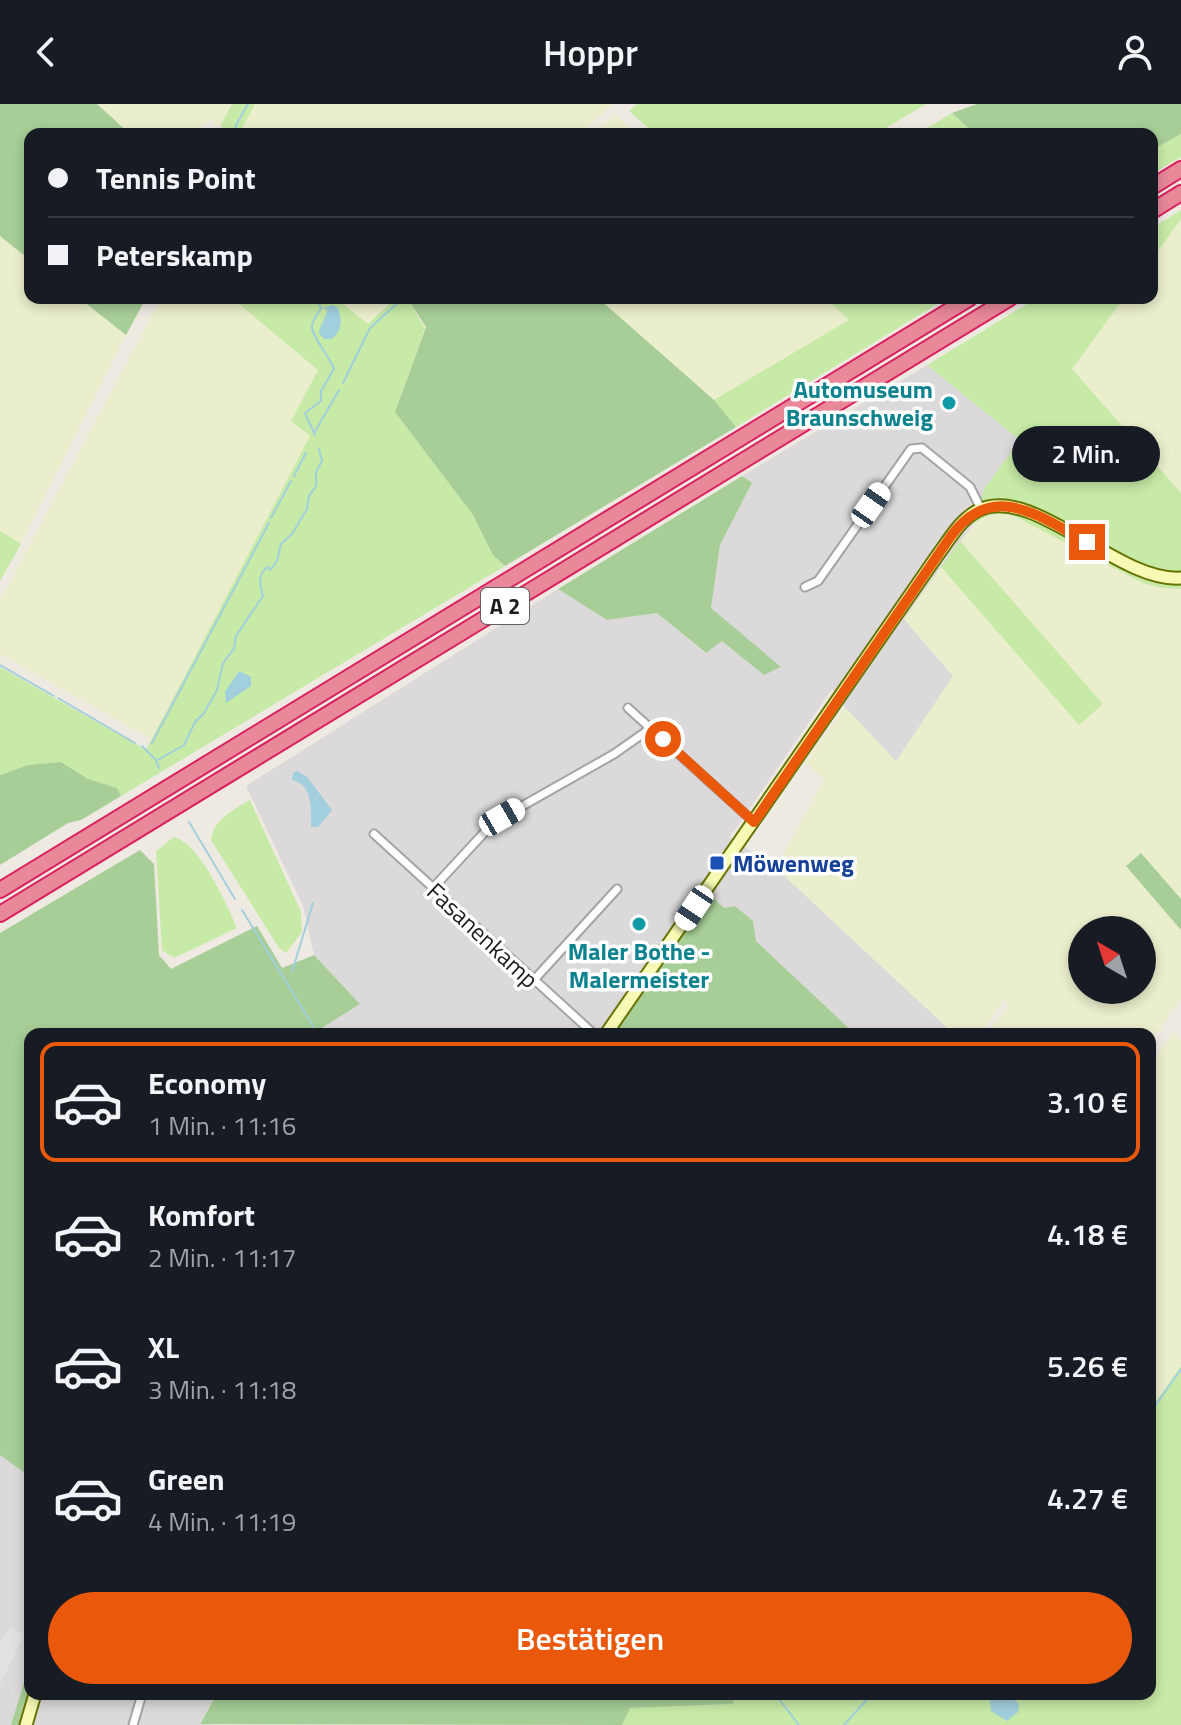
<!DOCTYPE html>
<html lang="de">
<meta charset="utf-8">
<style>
body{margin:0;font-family:"Titillium Web",sans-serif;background:#242831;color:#f1f3f6;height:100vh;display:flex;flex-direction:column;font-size:30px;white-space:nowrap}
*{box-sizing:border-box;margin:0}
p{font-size:26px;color:#9ea1a6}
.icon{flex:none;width:44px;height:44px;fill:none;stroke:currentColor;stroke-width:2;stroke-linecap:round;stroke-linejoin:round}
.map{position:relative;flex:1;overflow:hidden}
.side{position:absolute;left:24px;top:924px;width:1132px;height:672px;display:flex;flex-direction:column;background:#171b24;border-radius:16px;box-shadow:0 4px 12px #0003}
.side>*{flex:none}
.banner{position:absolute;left:24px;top:24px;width:1134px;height:176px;border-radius:16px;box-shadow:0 4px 12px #0003;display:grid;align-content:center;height:176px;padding:0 24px;background:#171b24}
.needle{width:52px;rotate:321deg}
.fabs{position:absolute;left:1068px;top:812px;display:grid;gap:16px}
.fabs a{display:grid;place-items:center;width:88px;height:88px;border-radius:50%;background:#171b24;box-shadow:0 4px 12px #0003;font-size:40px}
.end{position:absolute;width:36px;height:36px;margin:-18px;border:10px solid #ea580c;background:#fff;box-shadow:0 0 0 4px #fff}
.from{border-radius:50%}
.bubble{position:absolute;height:56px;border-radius:28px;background:#171b24;box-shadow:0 4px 12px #0003;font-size:26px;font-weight:600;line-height:56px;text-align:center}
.car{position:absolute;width:24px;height:48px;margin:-24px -12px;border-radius:10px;box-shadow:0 0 6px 2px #0007;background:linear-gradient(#fff 24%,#345 0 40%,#fff 0 76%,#345 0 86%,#fff 0)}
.banner b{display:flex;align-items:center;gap:28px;height:76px;font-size:30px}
.banner b+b{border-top:2px solid #363941}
.banner i{width:20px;height:20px;background:#f1f3f6}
ul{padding:14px 0 0;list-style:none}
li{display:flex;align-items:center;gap:24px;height:120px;margin:0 16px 12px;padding:0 8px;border:4px solid transparent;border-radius:16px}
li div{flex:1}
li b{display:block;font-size:30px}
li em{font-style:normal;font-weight:600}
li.active{border-color:#ea580c}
li>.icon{width:72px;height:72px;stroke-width:1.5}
.button{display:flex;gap:16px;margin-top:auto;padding:16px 24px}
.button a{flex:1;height:92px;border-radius:48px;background:#ea580c;color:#fff;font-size:32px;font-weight:600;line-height:92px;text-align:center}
header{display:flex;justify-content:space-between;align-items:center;height:104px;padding:0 24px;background:#171b24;font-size:36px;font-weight:600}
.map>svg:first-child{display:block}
.residential{fill:#dbd9d9}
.farmland{fill:#ebeecc;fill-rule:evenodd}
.grass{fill:#c7eaa6}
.forest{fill:#a6ce96}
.parking{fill:#e1e1e1}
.water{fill:#a1cfdd}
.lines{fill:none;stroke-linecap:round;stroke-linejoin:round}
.stream{stroke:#a1cfdd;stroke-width:2}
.street-casing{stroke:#a4a4a4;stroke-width:11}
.secondary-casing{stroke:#677403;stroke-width:15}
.highway-casing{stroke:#da2160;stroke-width:18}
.street{stroke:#fff;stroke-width:7}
.secondary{stroke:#f6fab4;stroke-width:11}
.highway{stroke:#e88899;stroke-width:14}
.route{stroke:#ea580c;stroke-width:10}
.culture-dot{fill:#0f9aa8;stroke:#fff;stroke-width:3}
.transit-dot{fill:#1a4fb4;stroke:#fff;stroke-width:3}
.labels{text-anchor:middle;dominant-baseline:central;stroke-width:7;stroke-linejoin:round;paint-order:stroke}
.shield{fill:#fff;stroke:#616161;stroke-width:2}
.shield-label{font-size:22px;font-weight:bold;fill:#1d1d1d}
.culture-label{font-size:24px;font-weight:bold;fill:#0d838f;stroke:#fff;text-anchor:end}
.transit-label{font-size:24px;font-weight:bold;fill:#164399;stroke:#fff;text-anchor:start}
.street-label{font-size:24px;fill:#1d1d1d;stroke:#fff}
</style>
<header><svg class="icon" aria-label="back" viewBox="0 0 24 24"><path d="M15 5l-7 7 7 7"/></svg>Hoppr<svg class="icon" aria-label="person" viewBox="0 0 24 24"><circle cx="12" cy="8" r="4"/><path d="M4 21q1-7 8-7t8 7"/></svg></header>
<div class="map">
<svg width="1181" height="1621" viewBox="0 0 1181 1621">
<rect width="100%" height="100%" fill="#eeeae2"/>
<!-- residential -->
<path class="residential" d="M927,261l94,75 -36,49 -12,36 -69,94 49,57 -57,86 -51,-55 -13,-18 -102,148 46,31 178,166h-99l-99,-93 -143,93h-288l-4,-6 39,-24 -46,-49 -11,-49 -57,-120 312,-197 49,31 50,-7 48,40 17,-12 42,33 16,-6 -69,-60 9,-63 32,-62 -10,-7z
M0,1351l30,22v185l-19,63h-11z
M30,1590h187l-17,29 16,2h-195z"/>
<!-- farmland -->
<path class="farmland" d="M97,0h135l-12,22 -12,-6 -13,14h-65z
M255,0h358l-33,30h-341z
M614,10l23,20h-44z
M1181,115v274l-109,-124 52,-71h28v-39z
M0,132l30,24v38h49l47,37 -105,209 -21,-13z
M161,194h71l86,72 -27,51 20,15 -160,303 -151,-85v-53z
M335,194h61l-28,26z
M598,194h227l25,22 -136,80z
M1001,409l27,9 98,52 46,16 9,-1v310l-40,-45 -15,12 55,64v69l-31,43v-8h-162l20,-30 -4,-4 -24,34h-26l-178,-166 48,-88 -18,-18 39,-55 51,54 57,-85 -49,-57 37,-52 138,157 24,-20 -143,-163 22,-23zM1082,826h60v60h-60z
M1174,927l7,10v325l-31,44v-344z"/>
<!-- grass -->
<path class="grass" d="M232,0h23l-16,30h-6l-13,-8z
M637,0h289l-50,30h-221l-26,-23z
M952,9l23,21h-58z
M1181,30v23l-29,17v-24z
M1181,106v9l-29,40v-31z
M232,194h103l33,26 28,-26h11l18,30 -30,84 78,103 20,40 12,11 -384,230 -4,-8 -29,-9 -27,-17 -33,3 -28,10v-108l146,83 164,-314 -19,-15 27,-51z
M825,194h122l-211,129 -22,-27 135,-80z
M1037,194h87l-52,71 109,124v96l-20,-1 -18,-5 -129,-67c-17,-4 -28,-2 -41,9l11,-36 36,-49 -93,-75z
M0,427l21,13 -21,37z
M960,437l143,163 -24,21 -138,-158z
M250,696l51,112 1,20 -16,21 -7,-5 -68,-108c3,-21 22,-30 39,-40z
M174,733c26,7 53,67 63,91l-63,30 -12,-8 -6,-99z
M1181,1262v359h-559l8,-17 102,-4 3,-10h415v-284z"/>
<!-- forest -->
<path class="forest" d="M0,0h97l33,30h-100v126l-30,-24z
M977,0h204v30l-29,16v-16h-177l-23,-21z
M79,194h67l-20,37z
M407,194h191l116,102 22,27 -231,139 -12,-11 -20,-40 -78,-103 31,-85z
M742,372l10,7 -32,62 -9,63 70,59 -17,8 -42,-34 -16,12 -49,-40 -50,7 -49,-31z
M61,658l27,17 29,9 4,8 -40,24 -13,3 -68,42v-90l28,-10z
M140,746l14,14 5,91 12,14 86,-43 25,42 32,-13 46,49 -48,30h-282v443l-30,-22v-522z
M1141,749l40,46v31l-55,-64z
M711,792l13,12 11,-2 18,15 3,20 99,93h-242z
M30,1558v32l-9,31h-10z
M217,1590h518l-2,10 -103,4 -8,17 -422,-1z"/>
<!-- parking -->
<path class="parking" d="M10,1523l15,7 -25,51v-41z"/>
<!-- water -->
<path class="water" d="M333,201l5,3c4,12 5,21 -6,31h-8l-5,-6c1,-9 7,-14 8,-23l-4,-2z
M239,567l12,6v9l-25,17 -1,-11z
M297,667l10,6 25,33 -14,17h-7c1,-18 1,-43 -19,-47l1,-7z
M998,1591l13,1 8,8 -1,8 -11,9 -16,-10 -1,-11z"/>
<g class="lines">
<!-- stream -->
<path class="stream" d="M236,30v-9l12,-21
M343,279l27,-55 33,-30
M314,329l25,-43
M315,331l-10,-22 16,-12v-10l13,-22c-4,-12 -23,-33 -22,-43 1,-7 6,-12 9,-18l-5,-10
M294,372l12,-23
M271,414l20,-37
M0,561l54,31
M58,594l77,45
M152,639l117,-220
M142,642l13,13
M159,664l-3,-7 28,-16 11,-23 9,-9 13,-23 6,-27 11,-14 2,-13 27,-40c-3,-11 -6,-22 5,-29l2,3 7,-9 4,-17 11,-10 15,-25 2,-13 7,-10v-14l6,-11 -3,-12
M189,718l46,77
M242,806l76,124
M292,868l21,-69
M1150,1309l31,-44
M775,1590l24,31
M844,1621l28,-31"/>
<!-- street casing -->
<g class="street-casing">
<path id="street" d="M805,483l13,-6 93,-132 11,-1 48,39 11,22
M628,604l126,114
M374,730l220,200
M433,784l61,-66 120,-68 37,-26
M533,877l84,-92
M133,1621l9,-31"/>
</g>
<!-- secondary casing -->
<g class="secondary-casing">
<path id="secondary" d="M606,930l331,-478c12,-16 22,-35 40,-45 55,-29 141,72 204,67
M26,1621l9,-31"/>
</g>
<!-- highway casing -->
<g class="highway-casing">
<path id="highway" d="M1152,83l29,-18
M1152,107l29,-18
M0,786l970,-592
M0,810l1010,-616"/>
</g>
<!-- street -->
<use href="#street" class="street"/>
<!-- secondary -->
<use href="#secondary" class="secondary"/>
<!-- highway -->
<use href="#highway" class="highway"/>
</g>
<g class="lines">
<!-- route -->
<path class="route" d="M663,635l91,83 197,-286c42,-57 89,-19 136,6"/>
</g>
<!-- markers -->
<g class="culture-dot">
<circle cx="949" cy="299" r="8"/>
<circle cx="639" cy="820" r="8"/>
</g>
<rect class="transit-dot" x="709" y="751" width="16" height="16" rx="4"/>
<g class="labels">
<!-- shield labels -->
<rect class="shield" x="481" y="484" width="48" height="36" rx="6"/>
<g class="shield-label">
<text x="505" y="502">A 2</text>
</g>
<!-- culture labels -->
<g class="culture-label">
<text x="933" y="285">Automuseum<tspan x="933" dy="28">Braunschweig</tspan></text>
<text x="639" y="847" text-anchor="middle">Maler Bothe -<tspan x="639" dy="28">Malermeister</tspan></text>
</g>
<!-- transit labels -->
<g class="transit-label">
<text x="733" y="759">Möwenweg</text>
</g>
<!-- street labels -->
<g class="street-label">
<text transform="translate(483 831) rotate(43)">Fasanenkamp</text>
</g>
</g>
</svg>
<div class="fabs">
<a><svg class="needle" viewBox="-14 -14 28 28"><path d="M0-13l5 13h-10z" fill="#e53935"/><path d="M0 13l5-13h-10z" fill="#9ea1a6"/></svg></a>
</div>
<i class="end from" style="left:663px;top:635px"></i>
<i class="end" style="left:1087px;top:438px"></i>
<div class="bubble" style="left:1012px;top:322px;width:148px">2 Min.</div>
<i class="car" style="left:871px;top:401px;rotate:35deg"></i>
<i class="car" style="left:502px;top:713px;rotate:60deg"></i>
<i class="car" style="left:694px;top:804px;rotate:214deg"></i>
<div class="banner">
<b><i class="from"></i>Tennis Point</b>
<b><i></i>Peterskamp</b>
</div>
<section class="side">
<ul>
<li class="active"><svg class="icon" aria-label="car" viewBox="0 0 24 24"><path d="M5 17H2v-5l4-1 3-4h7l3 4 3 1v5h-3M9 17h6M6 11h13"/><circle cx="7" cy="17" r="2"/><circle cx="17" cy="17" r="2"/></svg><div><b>Economy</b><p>1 Min. · 11:16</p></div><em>3.10 €</em></li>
<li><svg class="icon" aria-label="car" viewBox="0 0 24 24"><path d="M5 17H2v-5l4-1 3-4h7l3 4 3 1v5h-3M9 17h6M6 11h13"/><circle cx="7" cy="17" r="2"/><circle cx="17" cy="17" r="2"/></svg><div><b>Komfort</b><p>2 Min. · 11:17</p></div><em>4.18 €</em></li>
<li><svg class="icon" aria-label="car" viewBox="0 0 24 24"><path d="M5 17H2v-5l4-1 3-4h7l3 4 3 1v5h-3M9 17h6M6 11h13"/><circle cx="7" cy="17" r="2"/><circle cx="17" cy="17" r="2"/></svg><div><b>XL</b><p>3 Min. · 11:18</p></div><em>5.26 €</em></li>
<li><svg class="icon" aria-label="car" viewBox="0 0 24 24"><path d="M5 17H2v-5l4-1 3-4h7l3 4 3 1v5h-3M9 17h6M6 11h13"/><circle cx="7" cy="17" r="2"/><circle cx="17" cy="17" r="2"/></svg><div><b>Green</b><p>4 Min. · 11:19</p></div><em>4.27 €</em></li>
</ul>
<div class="button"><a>Bestätigen</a></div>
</section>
</div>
